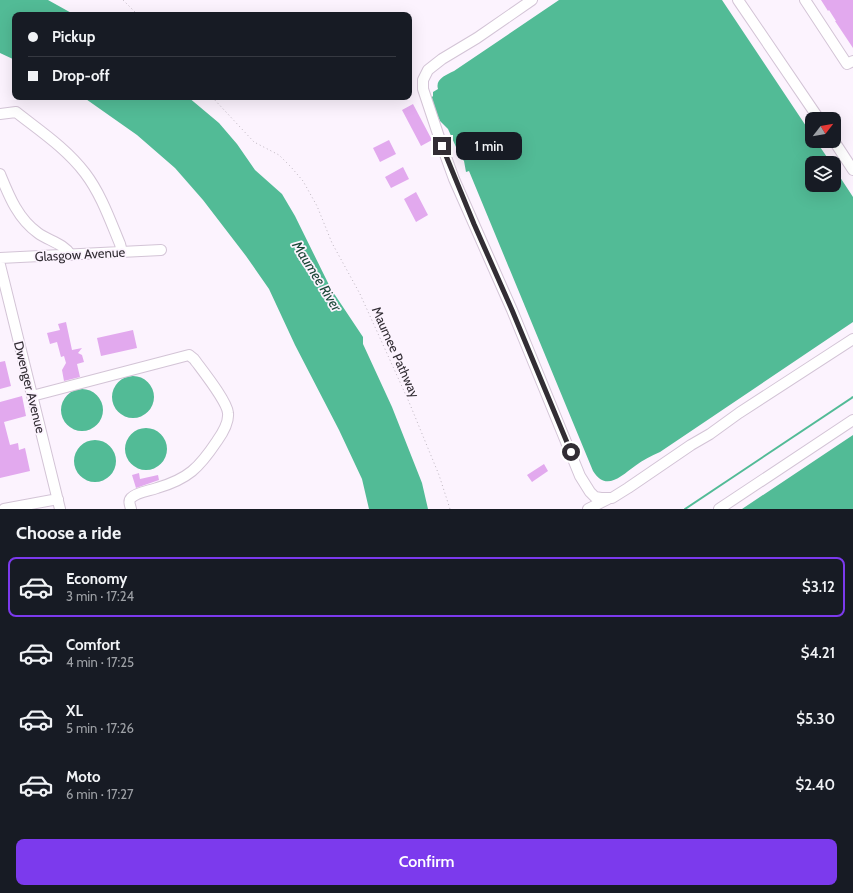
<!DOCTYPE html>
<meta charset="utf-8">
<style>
body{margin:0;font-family:Cabin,sans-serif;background:#20242c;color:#f1f3f6;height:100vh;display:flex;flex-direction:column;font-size:15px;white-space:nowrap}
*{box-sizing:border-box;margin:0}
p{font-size:13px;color:#9ea1a6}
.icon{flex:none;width:22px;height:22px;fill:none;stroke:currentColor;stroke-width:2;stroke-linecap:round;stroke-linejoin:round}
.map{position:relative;height:509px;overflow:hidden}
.drawer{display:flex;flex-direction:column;background:#171b24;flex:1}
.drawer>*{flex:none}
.guide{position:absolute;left:12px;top:12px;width:400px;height:88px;border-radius:8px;box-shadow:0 4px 16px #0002;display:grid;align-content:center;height:88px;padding:0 16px;background:#171b24}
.needle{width:26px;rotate:59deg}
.tools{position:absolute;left:805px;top:112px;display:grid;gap:8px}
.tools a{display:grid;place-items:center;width:36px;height:36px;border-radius:8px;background:#171b24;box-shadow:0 4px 16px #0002;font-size:20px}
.end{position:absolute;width:18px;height:18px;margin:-9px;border:5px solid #322d34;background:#fff;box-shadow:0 0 0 2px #fff}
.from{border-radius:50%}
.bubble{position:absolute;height:28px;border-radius:8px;background:#171b24;box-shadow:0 4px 16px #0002;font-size:13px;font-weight:600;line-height:28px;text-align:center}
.guide b{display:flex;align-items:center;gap:14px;height:38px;font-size:15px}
.guide b+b{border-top:1px solid #363941}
.guide i{width:10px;height:10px;background:#f1f3f6}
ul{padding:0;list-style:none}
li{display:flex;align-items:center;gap:12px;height:60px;margin:0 8px 6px;padding:0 8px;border:2px solid transparent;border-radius:8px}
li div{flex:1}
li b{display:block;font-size:15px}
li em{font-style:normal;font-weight:600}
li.active{border-color:#7c3aed}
li>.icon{width:36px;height:36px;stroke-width:1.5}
h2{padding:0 16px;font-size:18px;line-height:48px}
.button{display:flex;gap:8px;margin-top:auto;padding:8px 16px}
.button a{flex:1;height:46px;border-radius:8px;background:#7c3aed;color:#fff;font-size:16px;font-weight:600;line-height:46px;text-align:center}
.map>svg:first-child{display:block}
.water{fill:#52bb96}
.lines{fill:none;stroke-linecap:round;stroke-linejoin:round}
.stream{stroke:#52bb96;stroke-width:2}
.building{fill:#e2a9ee}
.minor-casing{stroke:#d3c4d6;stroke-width:12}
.path{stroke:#beb6c0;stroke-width:1;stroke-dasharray:1 3;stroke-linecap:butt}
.minor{stroke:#fff;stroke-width:10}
.route{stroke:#322d34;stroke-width:5}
.labels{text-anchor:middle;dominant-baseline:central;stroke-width:3.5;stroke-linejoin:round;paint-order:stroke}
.street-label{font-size:13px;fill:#322d34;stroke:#fcf3fe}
.water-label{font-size:14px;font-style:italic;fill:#1b4838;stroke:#fcf3fe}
</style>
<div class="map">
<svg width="853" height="509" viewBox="0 0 853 509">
<rect width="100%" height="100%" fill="#fcf3fe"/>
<!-- water -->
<path class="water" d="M0,0h48l27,15h-60v45l-15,-7z
M559,0h163l90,135v6h4l15,22h-19v22h22v-17l19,29v125l-193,130c-9,4 -17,8 -25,14 -14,10 -29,26 -42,5l-124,-300 -3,1 -2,-11 -4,-5 -12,-27 -8,-8 -10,-22 3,-3v-4l5,-3c-3,-10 8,-14 16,-18z
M83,97h105l31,26 18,21 18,26 27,24 13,22 36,73 32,48v7l29,63 30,76 6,26h-59l-7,-30 -23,-49 -44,-85 -26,-56 -23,-33 -43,-56 -28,-32 -38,-33z
M112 397a21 21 0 1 1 42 0a21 21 0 1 1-42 0Z
M61 410a21 21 0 1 1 42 0a21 21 0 1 1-42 0Z
M125 449a21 21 0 1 1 42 0a21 21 0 1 1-42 0Z
M853,435v74h-111z
M74 461a21 21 0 1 1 42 0a21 21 0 1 1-42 0Z"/>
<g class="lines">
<!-- stream -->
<path class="stream" d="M685,509l168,-112"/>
</g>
<!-- building -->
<path class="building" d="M821,0h32v48l-18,-27h1l-7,-11 -1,1z
M413,104l19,36 -11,6 -19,-36z
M389,140l7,14 -16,8 -7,-14z
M403,167l6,12 -18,9 -6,-11z
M416,192l12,23 -12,7 -12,-23z
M66,322l6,28 10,-2 -4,5 4,2 2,7 -7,2 3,13 -16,4 -2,-11 4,-7 -2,-7 -3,1 -4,-15 -7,2 -3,-11 13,-3 -2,-6z
M133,330l4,18 -36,8 -4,-18z
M5,361l6,25 -11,3v-27z
M22,396l4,20 -22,6 6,23 8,-2 1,7 6,-2 5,23 -30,7v-76z
M544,464l4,7 -16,11 -5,-7z
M139,473l1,6 18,-4 1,5 -23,8 -4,-13z"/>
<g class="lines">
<!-- minor casing -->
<g class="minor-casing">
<path id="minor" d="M532,0l-55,38 -35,21 -14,11 -5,10v9l19,57 12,33 58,131 68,166 10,16 5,5 6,1h11l16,-10 63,-43 19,-11 29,-21 114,-74
M738,0l81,119
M805,0l42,64 6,-3
M0,114l16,-2c24,19 50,36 69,61 16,21 25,47 35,71l2,8
M834,141l19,29
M0,174c9,22 18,45 38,59 11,8 25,10 33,22
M0,258l161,-8
M0,265l60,244
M32,396l157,-41 5,4c8,11 33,42 34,54 1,9 -6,21 -11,28 -18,27 -29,38 -60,47 -8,3 -20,4 -26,10 -3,3 -1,7 0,11
M4,509l54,-10
M588,509l20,-10
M719,509l134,-89"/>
</g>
<!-- path -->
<path class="path" d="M123,0l15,15
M212,97l42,45 25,13 12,12 12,14 14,25 15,37 28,51 49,108 30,73 11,34"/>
<!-- minor -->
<use href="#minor" class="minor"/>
</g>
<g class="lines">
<!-- route -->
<path class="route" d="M442,146l32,78 38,86 59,142"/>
</g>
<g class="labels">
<!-- street labels -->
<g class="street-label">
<text transform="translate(80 254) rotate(-3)">Glasgow Avenue</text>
<text transform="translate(396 352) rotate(66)">Maumee Pathway</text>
<text transform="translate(30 387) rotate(76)">Dwenger Avenue</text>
</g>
<!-- water labels -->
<g class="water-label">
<text transform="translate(317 276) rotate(58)">Maumee River</text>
</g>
</g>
</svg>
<div class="tools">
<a><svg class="needle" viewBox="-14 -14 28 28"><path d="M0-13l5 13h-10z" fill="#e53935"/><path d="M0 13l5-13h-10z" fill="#9ea1a6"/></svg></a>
<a><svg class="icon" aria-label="layers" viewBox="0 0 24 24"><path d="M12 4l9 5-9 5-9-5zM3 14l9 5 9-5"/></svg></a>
</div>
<i class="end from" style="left:571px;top:452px"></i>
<i class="end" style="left:442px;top:146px"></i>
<div class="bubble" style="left:456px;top:132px;width:66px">1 min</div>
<div class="guide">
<b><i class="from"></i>Pickup</b>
<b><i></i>Drop-off</b>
</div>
</div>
<section class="drawer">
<h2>Choose a ride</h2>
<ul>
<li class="active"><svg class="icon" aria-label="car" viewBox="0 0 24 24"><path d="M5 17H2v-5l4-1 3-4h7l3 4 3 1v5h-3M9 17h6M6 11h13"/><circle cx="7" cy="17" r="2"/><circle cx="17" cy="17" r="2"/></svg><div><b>Economy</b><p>3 min · 17:24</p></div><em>$3.12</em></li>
<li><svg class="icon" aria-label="car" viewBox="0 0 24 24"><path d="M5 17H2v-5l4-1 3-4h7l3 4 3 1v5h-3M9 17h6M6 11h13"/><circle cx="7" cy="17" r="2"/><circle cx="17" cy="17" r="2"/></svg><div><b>Comfort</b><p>4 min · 17:25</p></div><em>$4.21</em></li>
<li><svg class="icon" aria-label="car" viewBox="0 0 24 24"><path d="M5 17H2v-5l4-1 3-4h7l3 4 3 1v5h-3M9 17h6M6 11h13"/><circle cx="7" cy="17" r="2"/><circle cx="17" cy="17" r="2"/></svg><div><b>XL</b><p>5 min · 17:26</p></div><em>$5.30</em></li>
<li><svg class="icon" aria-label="car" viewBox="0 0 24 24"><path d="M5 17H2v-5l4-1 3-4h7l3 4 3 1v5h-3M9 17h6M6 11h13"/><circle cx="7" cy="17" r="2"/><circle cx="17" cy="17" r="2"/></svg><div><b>Moto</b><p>6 min · 17:27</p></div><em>$2.40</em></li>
</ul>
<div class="button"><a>Confirm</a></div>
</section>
